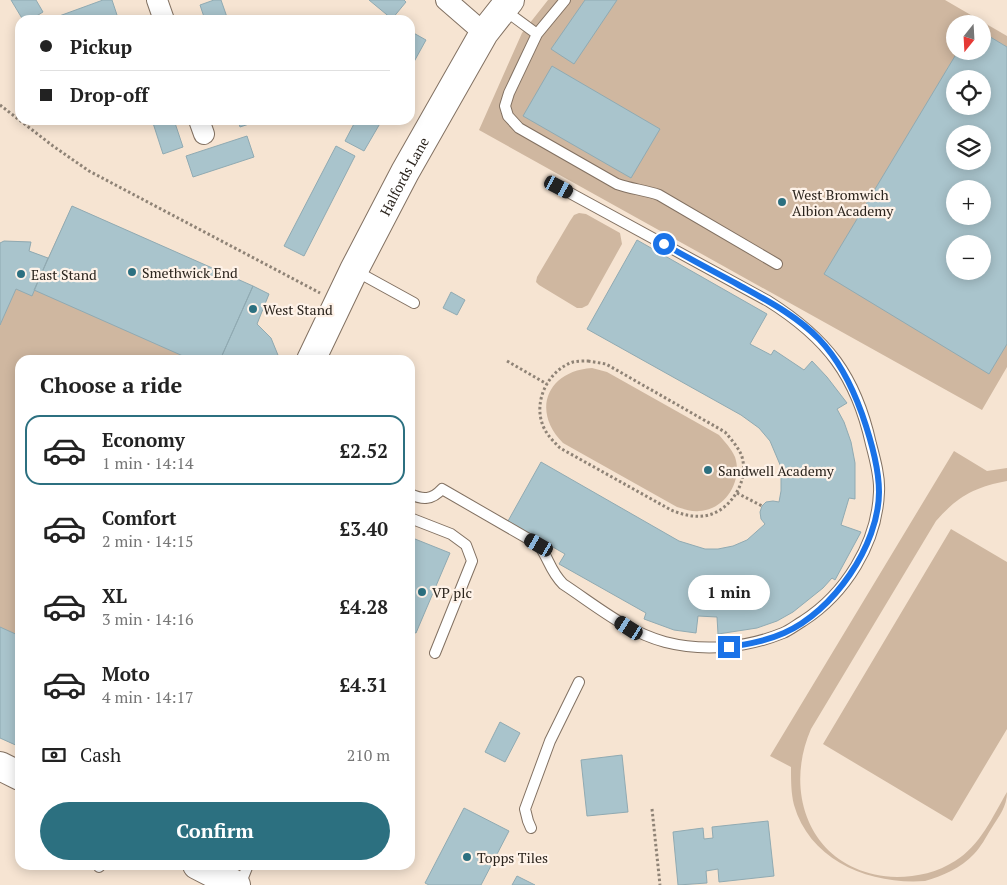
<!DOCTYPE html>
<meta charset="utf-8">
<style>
body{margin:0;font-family:"PT Serif",serif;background:#f6f6f6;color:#222;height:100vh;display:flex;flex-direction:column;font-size:19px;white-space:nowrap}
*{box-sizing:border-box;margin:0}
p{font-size:16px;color:#767676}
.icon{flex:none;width:28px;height:28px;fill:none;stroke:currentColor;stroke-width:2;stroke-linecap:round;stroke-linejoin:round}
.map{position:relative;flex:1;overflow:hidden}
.details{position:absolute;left:15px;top:355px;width:400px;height:515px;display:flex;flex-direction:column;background:#fff;border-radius:15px;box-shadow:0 2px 12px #0003}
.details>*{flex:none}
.top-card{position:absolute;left:15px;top:15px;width:400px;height:110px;border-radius:15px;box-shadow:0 2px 12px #0003;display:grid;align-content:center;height:110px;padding:0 25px;background:#fff}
.needle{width:32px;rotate:198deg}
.controls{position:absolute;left:946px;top:15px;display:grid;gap:10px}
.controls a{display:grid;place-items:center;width:45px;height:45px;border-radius:50%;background:#fff;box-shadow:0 2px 12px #0003;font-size:25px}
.end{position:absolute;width:22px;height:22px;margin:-11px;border:6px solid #1a73e8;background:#fff;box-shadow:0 0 0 2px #fff}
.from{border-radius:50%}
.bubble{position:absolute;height:35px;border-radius:18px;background:#fff;box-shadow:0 2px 12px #0003;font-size:16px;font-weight:700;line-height:35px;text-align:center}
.car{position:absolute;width:15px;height:30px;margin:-15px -8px;border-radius:6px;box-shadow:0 0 4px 1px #0007;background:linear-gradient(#222 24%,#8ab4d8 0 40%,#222 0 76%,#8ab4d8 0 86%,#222 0)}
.top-card b{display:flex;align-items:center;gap:18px;height:48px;font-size:19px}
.top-card b+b{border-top:1px solid #e0e0e0}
.top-card i{width:12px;height:12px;background:#222}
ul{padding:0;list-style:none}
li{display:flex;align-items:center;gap:15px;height:70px;margin:0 10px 8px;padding:0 15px;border:2px solid transparent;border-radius:15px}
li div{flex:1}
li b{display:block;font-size:19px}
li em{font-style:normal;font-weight:700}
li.active{border-color:#2c7080}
li>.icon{width:45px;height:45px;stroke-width:1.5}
h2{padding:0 25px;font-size:22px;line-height:60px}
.pay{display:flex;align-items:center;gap:12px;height:55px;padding:0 25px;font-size:19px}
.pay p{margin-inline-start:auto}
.button{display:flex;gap:10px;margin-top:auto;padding:10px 25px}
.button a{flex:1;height:58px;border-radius:30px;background:#2c7080;color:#fff;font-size:20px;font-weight:700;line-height:58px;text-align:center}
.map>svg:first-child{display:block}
.green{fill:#cfb7a0;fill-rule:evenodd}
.building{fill:#a9c4cc;stroke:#90aab2;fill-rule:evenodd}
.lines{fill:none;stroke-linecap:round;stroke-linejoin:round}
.lane-casing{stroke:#827162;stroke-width:12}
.street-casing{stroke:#827162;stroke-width:22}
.secondary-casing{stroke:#827162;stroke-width:30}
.highway-casing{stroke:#827162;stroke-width:30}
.path{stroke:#8f8376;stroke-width:3;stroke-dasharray:2.5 2.5;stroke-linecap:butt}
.lane{stroke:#fff;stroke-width:10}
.street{stroke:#fff;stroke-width:20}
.secondary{stroke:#fff;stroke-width:28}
.highway{stroke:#fff;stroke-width:28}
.route{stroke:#1a73e8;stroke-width:6}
.poi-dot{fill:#2c7080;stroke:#fef2e8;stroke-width:2}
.labels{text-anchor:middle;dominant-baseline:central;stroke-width:4.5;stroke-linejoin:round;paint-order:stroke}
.street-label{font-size:14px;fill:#2b241d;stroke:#fef2e8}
.poi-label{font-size:14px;fill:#2b241d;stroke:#fef2e8;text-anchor:start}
</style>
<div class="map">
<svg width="1007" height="885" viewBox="0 0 1007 885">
<rect width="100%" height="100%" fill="#f6e4d2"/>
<!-- green -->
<path class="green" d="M548,0h397l62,36v331l-25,43 -503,-280 43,-97zM955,24h27v27h-27zM955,79h27v27h-27zM955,134h27v27h-27zM955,189h27v27h-27zM955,244h27v27h-27z
M72,206l197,88 -12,30 14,14 9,22h-260v387l-20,-9v-495l4,-2 27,1 -2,9 19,7z
M579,213l7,1 34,19 2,11 -34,61 -6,3h-5l-38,-23 -3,-3 1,-5 33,-56 4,-6z
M592,368l15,4 112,63c6,7 12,13 16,22 8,24 -10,53 -36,54 -7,1 -15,-2 -22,-4l-114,-64c-32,-32 -16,-72 29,-75z
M954,451l33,20 20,-3v13c-32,6 -49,15 -71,40l-125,208c-30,69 4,146 86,148 20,0 41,-5 58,-16 25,-15 38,-45 52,-69 0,15 -8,24 -16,37 -5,8 -10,18 -17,25 -13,14 -32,22 -49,27 -55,4 -115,-20 -131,-76 -3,-12 -3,-25 -3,-38l-21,-11z
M951,529l56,33v167l-55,92 -129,-77z"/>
<!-- building -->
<path class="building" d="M11,0h25l7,12 -13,8h-7z
M103,0h9l6,18 -5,2h-62v-1z
M214,0h7l7,20h-23l-5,-15z
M369,0h35l2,2 -14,17z
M585,0h32l-43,64 -23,-15z
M410,31l16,9 -16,29z
M982,32l25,15v297l-18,30 -165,-100 134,-223h24zM955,79h27v27h-27zM955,134h27v27h-27zM955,189h27v27h-27zM955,244h27v27h-27z
M552,66l108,63 -29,49 -108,-62z
M152,120h22l9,27 -20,7z
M238,120h23l-21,7z
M356,120h26l-18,31 -19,-10z
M247,136l7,21 -61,20 -7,-21z
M336,146l19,10 -51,100 -20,-10z
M72,206l181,80 -33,74h-28l-158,-70z
M637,240l130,74 -17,30 21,11 3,-5 30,20 8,-9 15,16 20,26 -10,6 7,13 7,20 4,21v36l-6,-1 -8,27 20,7 -26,48 -3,-2 -9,10 -30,24 -16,9 -20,7 -39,6 -1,-17 -19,-1 -2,17 -22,-3 -30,-11 2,-6 -87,-49 6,-10 -57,-33 33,-59 138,79 26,8h13l15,-3 14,-6 18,-16 -4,-5 -1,-7 2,-6 4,-4 7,-1 6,1 2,-11v-24l-11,-26 -11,-13 -18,-13 -154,-86z
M4,241l27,1 -2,9 19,7 -16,38 -16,-7 -16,36v-82z
M253,286l16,8 -12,30 14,14 9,22h-60z
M451,292l14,8 -8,15 -14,-7z
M410,537l40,16 -34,80 -6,-2z
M0,627l20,9v111l-20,-9z
M500,722l20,11 -15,29 -20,-10z
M622,755l6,57 -41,4 -6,-56z
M464,808l45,23 -28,54h-52l-4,-2z
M768,821l6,55 -55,6 -1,-13 -12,2 1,12 -29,2 -5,-53 30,-4 1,11 9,-1 -1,-11z
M517,876l18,9h-23z"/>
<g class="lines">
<!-- lane casing -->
<g class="lane-casing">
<path id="lane" d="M565,0l-28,34 -28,59 -4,13 3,10 11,12 98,56c14,5 28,6 42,11l118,69
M503,9l34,25
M354,270l60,33
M410,494c13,6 22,6 32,-5l97,56c10,14 11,26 24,39 32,21 64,48 102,58 39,10 81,6 118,-9 7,-3 13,-8 20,-12 42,-27 74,-77 76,-129 1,-15 -4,-33 -8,-48 -15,-68 -44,-106 -103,-143l-209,-114
M410,518l41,16 15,11 6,16 -37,92
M531,828l-3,-7 -3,-12 25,-68 29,-59
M99,867l2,-2
M240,885l8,-20"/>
</g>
<!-- street casing -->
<g class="street-casing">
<path id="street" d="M157,0l7,20
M446,0l38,33
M199,120l5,14"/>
</g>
<!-- secondary casing -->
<g class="secondary-casing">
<g id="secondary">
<path id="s1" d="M311,360l43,-90 51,-98 79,-139 26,-33"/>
</g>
</g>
<!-- highway casing -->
<g class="highway-casing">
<path id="highway" d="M0,766l20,10
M197,865l39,20"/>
</g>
<!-- path -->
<path class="path" d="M0,105l53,41 36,25 231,122
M507,361l40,23
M588,361l18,3 119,68c6,7 12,14 16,22 9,23 -7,52 -29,60 -14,5 -29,1 -41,-4l-111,-62c-7,-7 -15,-15 -18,-25 -8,-24 7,-53 31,-61 5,-1 11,-1 15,-1z
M737,493l25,13
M652,809l8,76"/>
<!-- lane -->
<use href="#lane" class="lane"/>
<!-- street -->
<use href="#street" class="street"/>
<!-- secondary -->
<use href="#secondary" class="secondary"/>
<!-- highway -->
<use href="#highway" class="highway"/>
</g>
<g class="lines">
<!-- route -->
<path class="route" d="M664,244c24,14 49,27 73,40 29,16 59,31 82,55 20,21 33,47 43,75 8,23 17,53 17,78 0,53 -46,120 -95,141 -18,8 -36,11 -55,14"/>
</g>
<!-- markers -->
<g class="poi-dot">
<circle cx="782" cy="202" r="5"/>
<circle cx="132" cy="272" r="5"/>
<circle cx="21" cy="274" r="5"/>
<circle cx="253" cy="309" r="5"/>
<circle cx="708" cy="470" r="5"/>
<circle cx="422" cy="592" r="5"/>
<circle cx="467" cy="857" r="5"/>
</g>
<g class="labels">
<!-- street labels -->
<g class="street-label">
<text stroke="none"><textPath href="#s1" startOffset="206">Halfords Lane</textPath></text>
</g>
<!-- poi labels -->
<g class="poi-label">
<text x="792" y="194">West Bromwich<tspan x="792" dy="16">Albion Academy</tspan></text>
<text x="142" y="272">Smethwick End</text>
<text x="31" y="274">East Stand</text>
<text x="263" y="309">West Stand</text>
<text x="718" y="470">Sandwell Academy</text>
<text x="432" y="592">VP plc</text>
<text x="477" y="857">Topps Tiles</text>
</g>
</g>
</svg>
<div class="controls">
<a><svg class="needle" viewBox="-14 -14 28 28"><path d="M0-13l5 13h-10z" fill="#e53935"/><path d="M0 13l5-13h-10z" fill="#767676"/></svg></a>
<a><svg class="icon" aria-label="locate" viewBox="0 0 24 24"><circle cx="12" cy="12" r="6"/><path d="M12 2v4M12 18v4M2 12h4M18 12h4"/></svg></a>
<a><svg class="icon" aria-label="layers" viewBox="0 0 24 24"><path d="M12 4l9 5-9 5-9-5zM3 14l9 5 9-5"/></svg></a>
<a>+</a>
<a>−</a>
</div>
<i class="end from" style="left:664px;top:244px"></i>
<i class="end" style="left:729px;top:647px"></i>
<div class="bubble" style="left:688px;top:575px;width:82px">1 min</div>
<i class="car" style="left:559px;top:187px;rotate:118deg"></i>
<i class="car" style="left:539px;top:545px;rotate:300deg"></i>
<i class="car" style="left:629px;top:628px;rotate:303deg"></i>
<div class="top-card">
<b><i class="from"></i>Pickup</b>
<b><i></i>Drop-off</b>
</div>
<section class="details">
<h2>Choose a ride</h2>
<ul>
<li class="active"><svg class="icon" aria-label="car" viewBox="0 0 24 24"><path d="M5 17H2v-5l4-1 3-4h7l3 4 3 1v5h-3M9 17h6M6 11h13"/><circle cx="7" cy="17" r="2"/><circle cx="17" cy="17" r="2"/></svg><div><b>Economy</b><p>1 min · 14:14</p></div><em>£2.52</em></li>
<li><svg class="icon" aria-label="car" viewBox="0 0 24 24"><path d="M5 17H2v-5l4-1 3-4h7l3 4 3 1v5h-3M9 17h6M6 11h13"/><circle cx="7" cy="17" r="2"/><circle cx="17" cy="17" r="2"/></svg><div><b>Comfort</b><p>2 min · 14:15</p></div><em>£3.40</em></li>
<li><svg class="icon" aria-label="car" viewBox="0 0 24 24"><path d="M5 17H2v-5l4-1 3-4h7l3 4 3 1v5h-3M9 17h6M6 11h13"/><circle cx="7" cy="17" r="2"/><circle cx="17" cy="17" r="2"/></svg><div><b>XL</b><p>3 min · 14:16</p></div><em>£4.28</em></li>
<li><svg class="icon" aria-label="car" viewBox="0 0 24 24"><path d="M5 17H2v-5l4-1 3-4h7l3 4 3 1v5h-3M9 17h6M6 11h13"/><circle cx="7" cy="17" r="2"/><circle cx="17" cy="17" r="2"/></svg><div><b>Moto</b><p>4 min · 14:17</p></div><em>£4.31</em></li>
</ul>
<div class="pay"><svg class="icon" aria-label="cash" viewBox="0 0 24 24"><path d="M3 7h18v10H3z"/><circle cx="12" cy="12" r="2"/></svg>Cash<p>210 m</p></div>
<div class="button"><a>Confirm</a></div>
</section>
</div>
